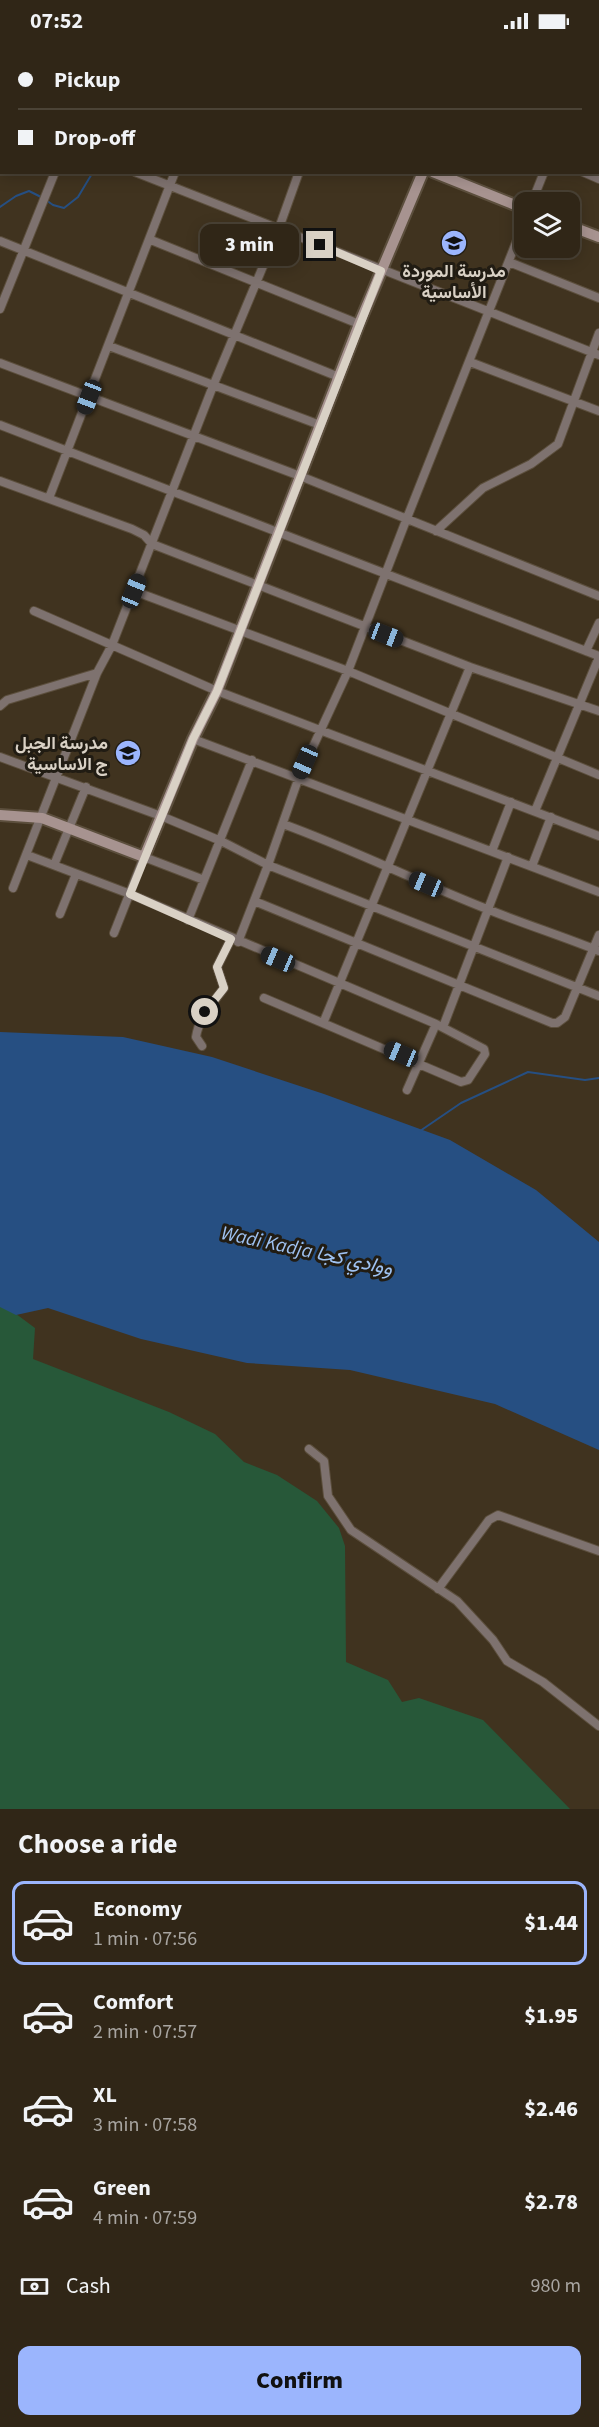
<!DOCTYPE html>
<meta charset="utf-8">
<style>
body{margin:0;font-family:"Source Sans 3",Vazirmatn,sans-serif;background:#382e20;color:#f1f3f6;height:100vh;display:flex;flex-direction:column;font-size:22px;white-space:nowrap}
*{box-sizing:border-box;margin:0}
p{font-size:20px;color:#a8a5a1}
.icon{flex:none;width:33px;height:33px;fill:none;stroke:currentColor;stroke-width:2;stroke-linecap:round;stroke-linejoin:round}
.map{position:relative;height:1767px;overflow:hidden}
.drawer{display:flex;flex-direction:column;background:#302617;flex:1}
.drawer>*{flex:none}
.guide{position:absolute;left:0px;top:0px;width:600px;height:132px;box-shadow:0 3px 15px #0003,0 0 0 2px #4b4336;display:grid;align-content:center;height:132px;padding:0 18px;background:#302617}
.tools{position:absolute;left:514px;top:150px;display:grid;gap:12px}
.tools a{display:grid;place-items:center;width:66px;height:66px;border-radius:12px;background:#302617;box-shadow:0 3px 15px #0003,0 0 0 2px #4b4336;font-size:30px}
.end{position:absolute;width:27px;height:27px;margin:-14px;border:8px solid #d9d1c5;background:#111;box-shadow:0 0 0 3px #111}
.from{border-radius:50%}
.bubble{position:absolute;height:42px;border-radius:12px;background:#302617;box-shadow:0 3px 15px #0003,0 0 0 2px #4b4336;font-size:20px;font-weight:800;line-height:42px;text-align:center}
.car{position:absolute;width:18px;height:36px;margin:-18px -9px;border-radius:8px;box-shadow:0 0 4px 2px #0007;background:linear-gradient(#222 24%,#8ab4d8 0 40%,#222 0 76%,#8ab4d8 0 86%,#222 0)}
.guide b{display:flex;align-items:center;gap:21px;height:57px;font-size:22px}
.guide b+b{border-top:2px solid #4b4336}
.guide i{width:15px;height:15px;background:#f1f3f6}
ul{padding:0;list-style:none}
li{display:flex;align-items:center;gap:18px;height:84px;margin:0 12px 9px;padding:0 6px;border:3px solid transparent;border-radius:12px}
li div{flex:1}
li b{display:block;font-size:22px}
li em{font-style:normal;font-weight:800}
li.active{border-color:#9bb5fd}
li>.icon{width:54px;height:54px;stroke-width:1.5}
h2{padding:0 18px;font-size:27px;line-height:72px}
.pay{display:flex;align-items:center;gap:15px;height:66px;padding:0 18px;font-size:22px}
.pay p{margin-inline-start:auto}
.cta{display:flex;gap:12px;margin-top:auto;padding:12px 18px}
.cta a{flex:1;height:69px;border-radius:12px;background:#9bb5fd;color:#111;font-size:24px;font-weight:800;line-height:69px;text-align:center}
.status{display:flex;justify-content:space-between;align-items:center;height:42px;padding:0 30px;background:#302617;direction:ltr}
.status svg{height:16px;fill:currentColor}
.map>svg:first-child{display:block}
.green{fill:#275839}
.water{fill:#264f82}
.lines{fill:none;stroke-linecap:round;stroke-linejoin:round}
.stream{stroke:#264f82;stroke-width:2}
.street-casing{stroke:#5c4f3d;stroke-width:10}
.secondary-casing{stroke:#5c4f3d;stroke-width:14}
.street{stroke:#7e726f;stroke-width:8}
.secondary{stroke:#a79390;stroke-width:10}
.route{stroke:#d9d1c5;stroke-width:8}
.labels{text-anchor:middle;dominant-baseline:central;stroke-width:6;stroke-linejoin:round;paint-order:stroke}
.poi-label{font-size:18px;font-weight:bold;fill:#d9d1c5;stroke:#211c13}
.water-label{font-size:20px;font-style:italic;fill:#9fc2f1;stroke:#211c13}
</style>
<div class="status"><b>07:52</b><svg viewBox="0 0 49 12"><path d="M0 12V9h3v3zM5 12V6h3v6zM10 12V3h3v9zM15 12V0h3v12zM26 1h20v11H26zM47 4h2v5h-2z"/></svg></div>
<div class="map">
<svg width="599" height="1767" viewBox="0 0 599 1767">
<rect width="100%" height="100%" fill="#40331f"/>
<!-- green -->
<path class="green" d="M0,1260l35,26 -2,31 136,53 46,22 29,28 33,13 40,26 22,27 6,18 1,116 42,18 14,22 17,-4 64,22 87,89h-570z"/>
<!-- water -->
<path class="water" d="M0,990l123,5 89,20 112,37 126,46 86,50 63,52v208l-104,-46 -145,-34 -103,-7 -106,-24 -93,-31 -32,7 -16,-8z"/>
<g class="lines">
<!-- stream -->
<path class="stream" d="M262,0h3
M46,158l7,5 11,3 14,-11 15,-25
M0,165l16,-11 13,-5 12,6
M420,1089l41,-28 67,-31 57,8 14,-2"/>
<!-- street casing -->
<g class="street-casing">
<path id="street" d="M104,0l3,2
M245,0l4,2
M396,0l4,2
M557,0l4,2
M225,2v-2
M472,2l1,-2
M594,2v-2
M598,16h1
M0,78h2
M598,81h1
M135,130l464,183
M583,130l16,7
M532,160l12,-30
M151,198l208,84
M0,199l339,136
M509,220l90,36
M0,267l55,-137
M109,304l211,79
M470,320l129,49
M0,321l300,113 299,120
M0,383l599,231
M0,439l132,48 12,6 8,9 318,123 129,44
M49,456l126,-326
M436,489l47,-43 48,-24 27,-20 41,-111
M134,549l214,80 251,104
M34,569l183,80 382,145
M586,609l13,-28
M0,664l7,-6 90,-27
M193,697l406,153
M0,715l161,59 60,25 47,24 331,131
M535,769l64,-154
M283,782c69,25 135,58 204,85 37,15 75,27 112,42
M492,809l19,-49
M27,813l103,39 306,130 48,25 1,5 -17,26 -7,2 -197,-84
M54,823l32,-78
M532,824l19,-49
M13,846l84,-215 15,-28 101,-259 66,-158 20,-56
M254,859l298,122h5l8,-6 34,-82
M60,872l16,-40
M188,878l64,-160
M114,891l30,-76 60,23
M238,900l30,-77 31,-88 49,-106 57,-148 120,-303
M324,979l146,-354
M443,985l65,-170
M202,1004l-6,-9c3,-20 16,-33 28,-49l-7,-21 14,-28
M407,1048l29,-66
M309,1407l15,12 4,35 23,34 106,71 36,39 14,21 36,21 56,44
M438,1547l51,-69 9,-5 101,36"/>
</g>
<!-- secondary casing -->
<g class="secondary-casing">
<path id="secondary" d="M433,130l92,37
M570,184l29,11
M0,773l42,3 102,39 49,-118 24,-48 142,-367 64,-152"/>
</g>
<!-- street -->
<use href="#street" class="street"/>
<!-- secondary -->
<use href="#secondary" class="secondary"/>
</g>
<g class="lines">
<!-- route -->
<path class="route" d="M205,970l19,-24 -7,-21 14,-28 -101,-45 63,-155 24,-48 164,-420 -61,-26"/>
</g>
<!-- icons -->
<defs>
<g id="school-disc" transform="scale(1.35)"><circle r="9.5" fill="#9bb5fd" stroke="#211c13"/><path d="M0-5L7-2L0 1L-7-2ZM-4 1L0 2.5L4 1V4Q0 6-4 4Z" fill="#111"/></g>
</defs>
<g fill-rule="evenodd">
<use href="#school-disc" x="454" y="201"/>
<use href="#school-disc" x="128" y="711"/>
</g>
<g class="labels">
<!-- poi labels -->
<g class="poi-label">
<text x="454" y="229">مدرسة الموردة<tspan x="454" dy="21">الأساسية</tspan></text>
<text x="108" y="701" text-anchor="end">مدرسة الجبل<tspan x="108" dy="21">ج الاساسية</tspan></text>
</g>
<!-- water labels -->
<g class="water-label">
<text transform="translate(307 1209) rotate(12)">Wadi Kadja ووادي كجا</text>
</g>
</g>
</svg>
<div class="tools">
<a><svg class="icon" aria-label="layers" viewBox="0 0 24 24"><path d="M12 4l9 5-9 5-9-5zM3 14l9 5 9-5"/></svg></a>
</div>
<i class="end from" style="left:205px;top:970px"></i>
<i class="end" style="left:320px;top:203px"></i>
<div class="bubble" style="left:200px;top:182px;width:99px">3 min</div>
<i class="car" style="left:89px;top:355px;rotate:201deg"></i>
<i class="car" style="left:134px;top:549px;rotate:22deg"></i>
<i class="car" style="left:386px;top:593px;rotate:111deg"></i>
<i class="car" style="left:305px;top:720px;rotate:204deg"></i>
<i class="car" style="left:426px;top:842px;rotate:293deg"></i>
<i class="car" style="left:278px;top:917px;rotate:293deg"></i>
<i class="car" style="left:401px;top:1012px;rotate:293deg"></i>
<div class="guide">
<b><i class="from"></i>Pickup</b>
<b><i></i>Drop-off</b>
</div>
</div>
<section class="drawer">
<h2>Choose a ride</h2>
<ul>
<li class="active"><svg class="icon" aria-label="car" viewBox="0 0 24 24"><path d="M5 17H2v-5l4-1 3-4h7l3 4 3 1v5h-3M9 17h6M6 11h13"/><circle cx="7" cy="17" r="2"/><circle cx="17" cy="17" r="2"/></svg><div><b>Economy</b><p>1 min · 07:56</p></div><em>$1.44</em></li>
<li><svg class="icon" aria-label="car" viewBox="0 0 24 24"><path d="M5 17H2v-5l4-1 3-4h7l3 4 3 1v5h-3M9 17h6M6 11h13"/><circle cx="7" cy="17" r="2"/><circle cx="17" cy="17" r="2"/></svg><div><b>Comfort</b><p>2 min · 07:57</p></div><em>$1.95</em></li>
<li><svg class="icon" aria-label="car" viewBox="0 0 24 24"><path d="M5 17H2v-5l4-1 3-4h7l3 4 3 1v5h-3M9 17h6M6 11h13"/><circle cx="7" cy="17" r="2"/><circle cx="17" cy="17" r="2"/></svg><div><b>XL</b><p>3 min · 07:58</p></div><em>$2.46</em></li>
<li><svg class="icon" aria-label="car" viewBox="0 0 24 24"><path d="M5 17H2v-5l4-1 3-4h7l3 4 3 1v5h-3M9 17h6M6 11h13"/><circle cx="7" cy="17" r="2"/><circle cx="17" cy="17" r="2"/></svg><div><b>Green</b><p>4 min · 07:59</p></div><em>$2.78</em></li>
</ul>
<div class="pay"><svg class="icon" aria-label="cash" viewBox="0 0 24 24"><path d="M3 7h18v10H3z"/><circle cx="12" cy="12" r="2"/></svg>Cash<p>980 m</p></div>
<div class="cta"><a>Confirm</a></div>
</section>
